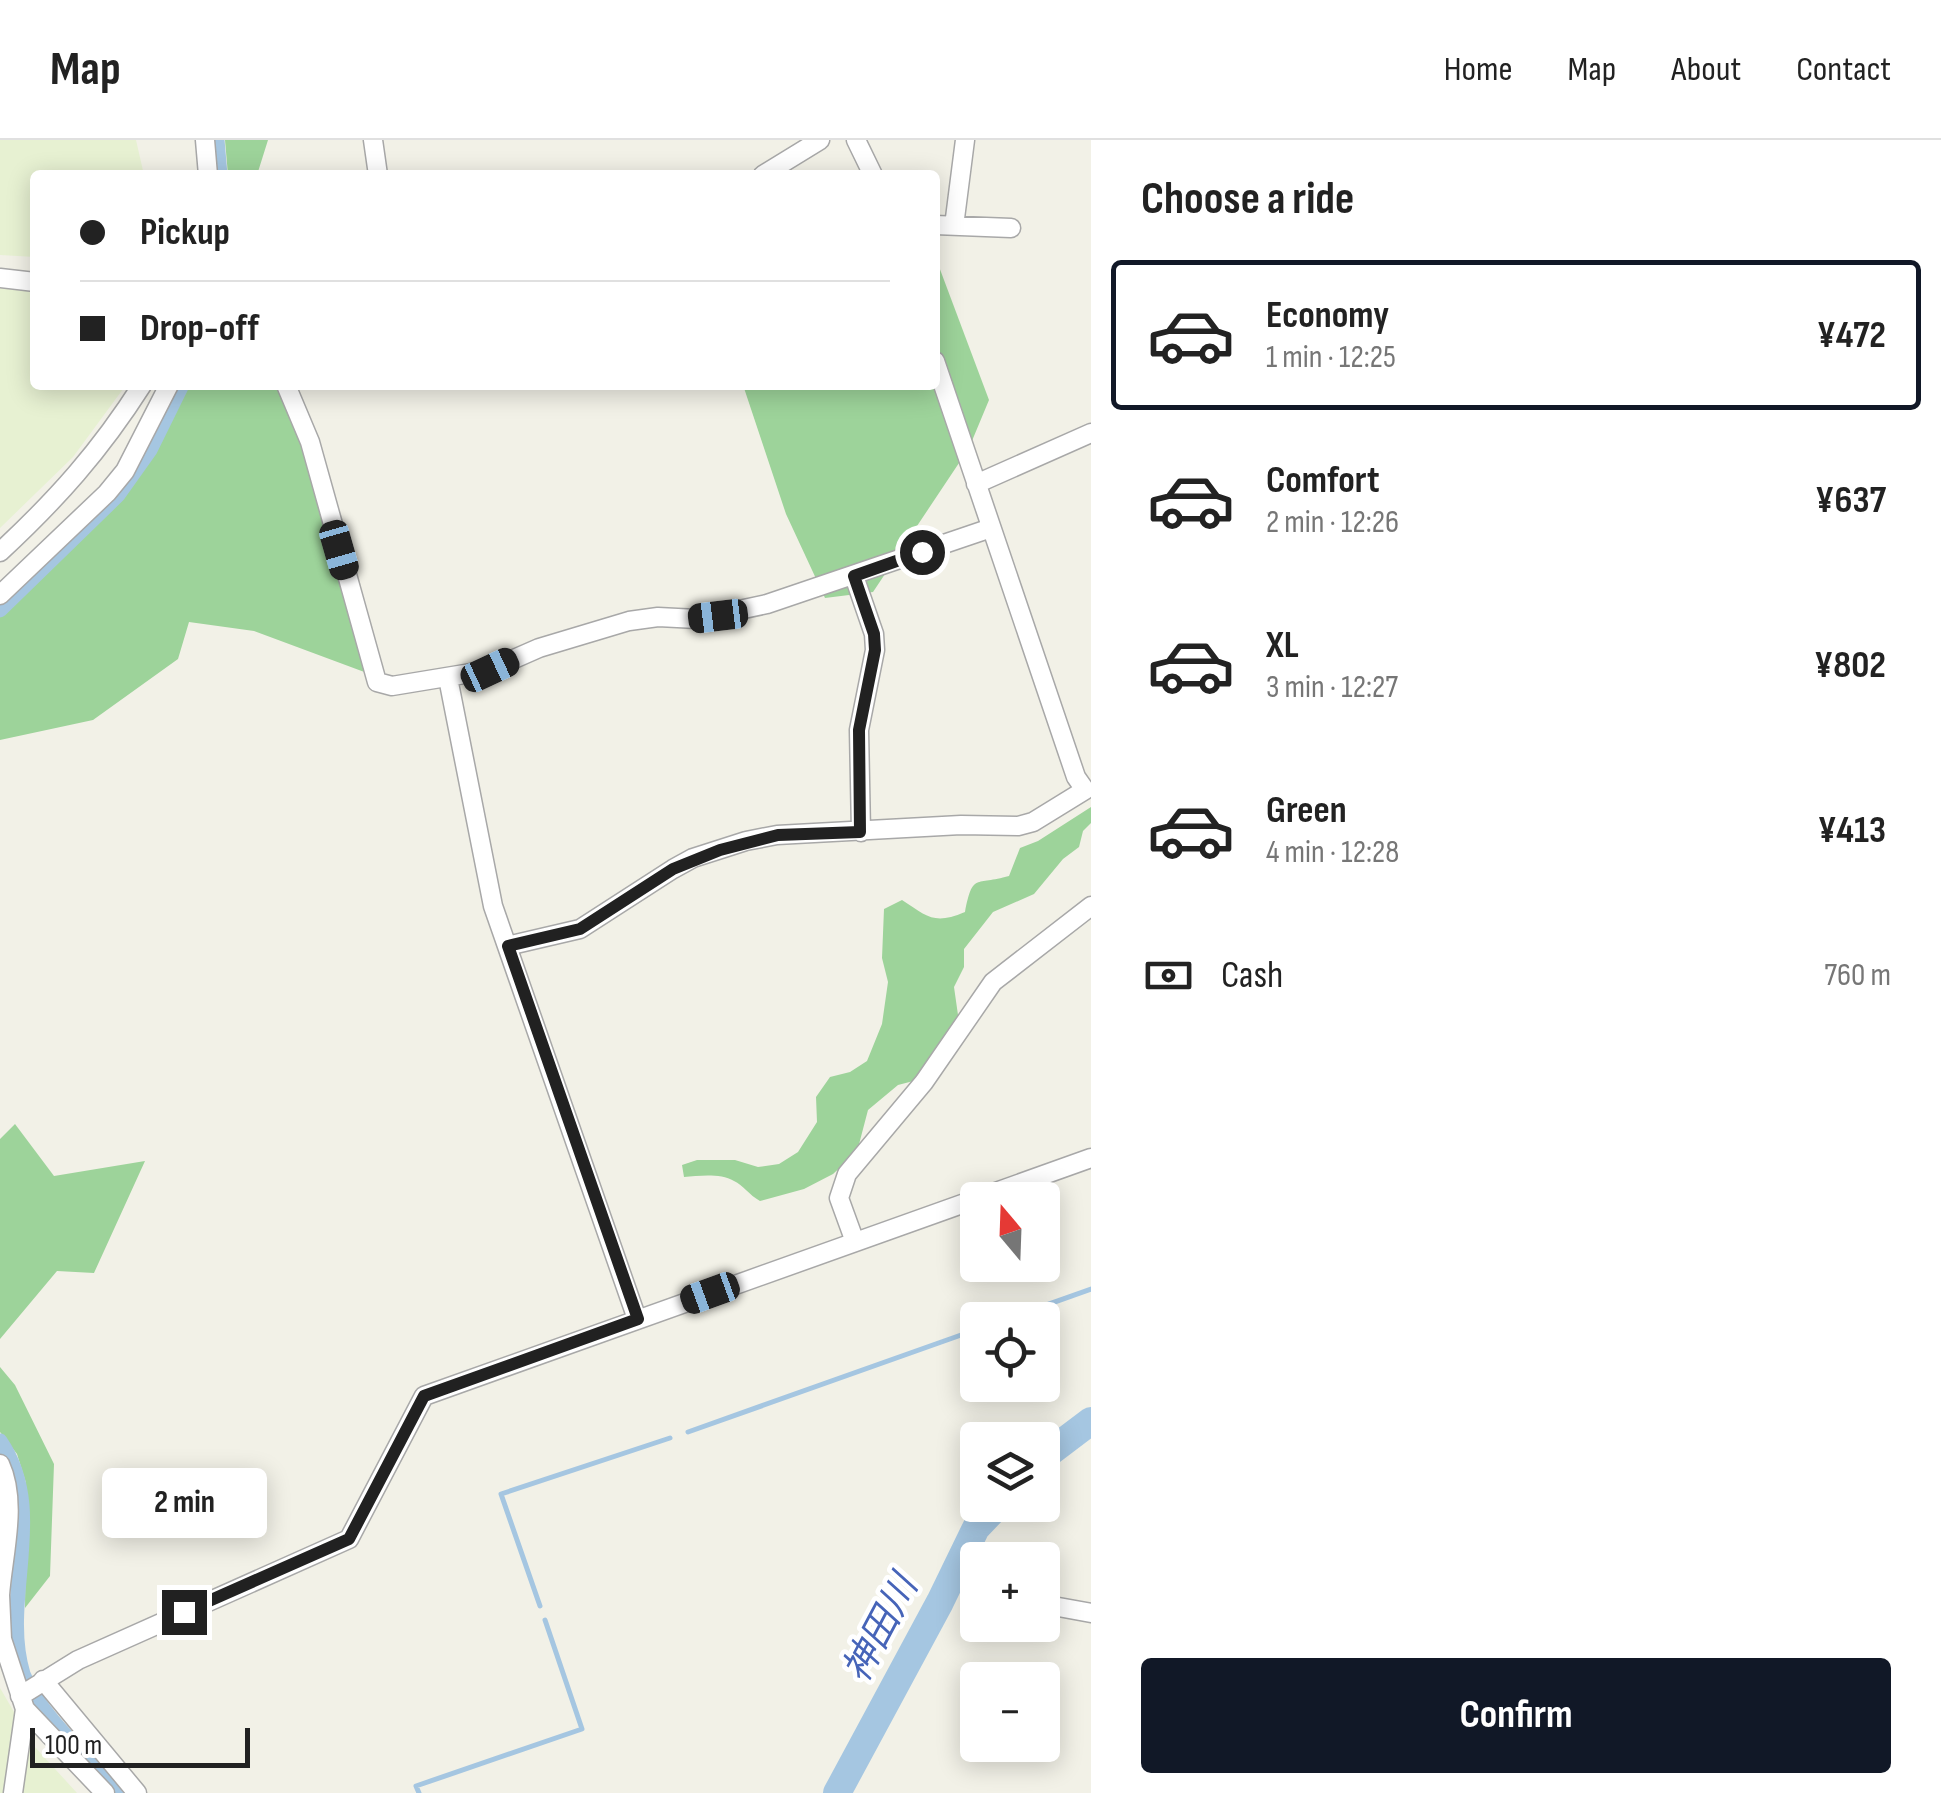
<!DOCTYPE html>
<meta charset="utf-8">
<style>
body{margin:0;font-family:"Sofia Sans Condensed","Noto Sans JP",sans-serif;background:#f6f6f6;color:#222;height:100vh;display:flex;flex-direction:column;font-size:38px;white-space:nowrap}
*{box-sizing:border-box;margin:0}
p{font-size:32px;color:#767676}
.icon{flex:none;width:55px;height:55px;fill:none;stroke:currentColor;stroke-width:2;stroke-linecap:round;stroke-linejoin:round}
.map{position:relative;flex:1;overflow:hidden}
.details{display:flex;flex-direction:column;background:#fff;width:850px}
.details>*{flex:none}
.guide{position:absolute;left:30px;top:30px;width:910px;height:220px;border-radius:10px;box-shadow:0 5px 25px #0003;display:grid;align-content:center;height:220px;padding:0 50px;background:#fff}
.needle{width:65px;rotate:341deg}
.fabs{position:absolute;left:960px;top:1042px;display:grid;gap:20px}
.fabs a{display:grid;place-items:center;width:100px;height:100px;border-radius:10px;background:#fff;box-shadow:0 5px 25px #0003;font-size:50px}
.scale{position:absolute;left:30px;bottom:25px;width:220px;box-sizing:border-box;padding-left:10px;border:5px solid #212121;border-top:0;font-size:28px;line-height:35px;white-space:nowrap;color:#212121;-webkit-text-stroke:8px #fff;paint-order:stroke}
.end{position:absolute;width:45px;height:45px;margin:-22px;border:12px solid #212121;background:#fff;box-shadow:0 0 0 5px #fff}
.from{border-radius:50%}
.bubble{position:absolute;height:70px;border-radius:10px;background:#fff;box-shadow:0 5px 25px #0003;font-size:32px;font-weight:700;line-height:70px;text-align:center}
.car{position:absolute;width:30px;height:60px;margin:-30px -15px;border-radius:12px;box-shadow:0 0 8px 2px #0007;background:linear-gradient(#222 24%,#8ab4d8 0 40%,#222 0 76%,#8ab4d8 0 86%,#222 0)}
.guide b{display:flex;align-items:center;gap:35px;height:95px;font-size:38px}
.guide b+b{border-top:2px solid #e0e0e0}
.guide i{width:25px;height:25px;background:#222}
ul{padding:0;list-style:none}
li{display:flex;align-items:center;gap:30px;height:150px;margin:0 20px 15px;padding:0 30px;border:5px solid transparent;border-radius:10px}
li div{flex:1}
li b{display:block;font-size:38px}
li em{font-style:normal;font-weight:700}
li.current{border-color:#111827}
li>.icon{width:90px;height:90px;stroke-width:1.5}
h2{padding:0 50px;font-size:45px;line-height:120px}
.pay{display:flex;align-items:center;gap:25px;height:110px;padding:0 50px;font-size:38px}
.pay p{margin-inline-start:auto}
.action{display:flex;gap:20px;margin-top:auto;padding:20px 50px}
.action a{flex:1;height:115px;border-radius:10px;background:#111827;color:#fff;font-size:40px;font-weight:700;line-height:115px;text-align:center}
header{display:flex;align-items:center;gap:60px;box-sizing:border-box;height:140px;padding:0 50px;background:#fff;border-bottom:2px solid #e0e0e0}
header strong{font-size:48px}
nav{display:flex;gap:55px;margin-inline-start:auto;font-size:35px}
main{display:flex;flex:1;min-height:0}
.map>svg:first-child{display:block}
.farmland{fill:#e7f1d2}
.forest{fill:#9dd39a}
.lines{fill:none;stroke-linecap:round;stroke-linejoin:round}
.stream{stroke:#a5c6e1;stroke-width:5}
.canal{stroke:#a5c6e1;stroke-width:15}
.river{stroke:#a5c6e1;stroke-width:28}
.minor-casing{stroke:#a8a8a8;stroke-width:21}
.minor{stroke:#fff;stroke-width:18}
.route{stroke:#212121;stroke-width:12}
.labels{text-anchor:middle;dominant-baseline:central;stroke-width:9;stroke-linejoin:round;paint-order:stroke}
.water-label{font-size:38px;font-style:italic;fill:#4664b8;stroke:#fff}
</style>
<header>
<strong>Map</strong>
<nav><a>Home</a><a>Map</a><a>About</a><a>Contact</a></nav>
</header>
<main>
<div class="map">
<svg width="1091" height="1653" viewBox="0 0 1091 1653">
<rect width="100%" height="100%" fill="#f2f1e7"/>
<!-- farmland -->
<path class="farmland" d="M0,0h136l8,35h-109v82l-35,-2z
M0,148l35,4v93h91l-53,72 -73,71z
M0,1548l34,58 43,47h-77z"/>
<!-- forest -->
<path class="forest" d="M225,0h43l-11,35h-29z
M935,116l54,144 -20,48 -96,144 -48,6 -39,-84 -43,-129h192z
M189,245h91l24,60 63,228 -113,-42 -65,-9 -11,37 -85,61 -93,20v-128c72,-68 143,-138 189,-227z
M1091,667v16l-8,8 -4,16 -16,12 -29,35 -41,18 -29,37v18l-10,20 5,35 -38,57 -23,6 -30,25 -11,42 -24,22 -29,15 -44,12c-11,-6 -17,-16 -26,-20 -14,-8 -35,-5 -50,-4l-2,-12 15,-5h38l23,7 21,-3 19,-12 19,-30 -1,-25 14,-20 20,-5 17,-11 15,-37 6,-42 -6,-24 2,-49 18,-9c26,17 32,25 63,12 8,-40 10,-26 44,-36l11,-28 18,-7z
M15,984l39,52 91,-15 -51,112 -37,-2 -57,68v-200z
M0,1227l15,18 39,79 -4,112 -25,32 1,-125 -9,-29 -17,-22z"/>
<g class="lines">
<!-- stream -->
<path class="stream" d="M1004,1180l87,-31
M688,1292l290,-103
M540,1466l-39,-112 169,-56
M419,1653l-3,-7 166,-57 -37,-109"/>
<!-- canal -->
<path class="canal" d="M217,0l3,35
M0,470l118,-115 32,-45 32,-65
M0,1301c49,71 0,157 23,233 17,42 66,84 97,119"/>
<!-- river -->
<path class="river" d="M1042,1318l49,-37
M837,1653l103,-191 36,-74 22,-23"/>
<!-- minor casing -->
<g class="minor-casing">
<path id="minor" d="M205,0l3,35
M373,0l5,35
M856,0l17,35
M763,35l57,-35
M935,85l76,3
M954,86l11,-86
M0,138l35,4
M286,245l24,57 67,240 15,4 97,-16 50,-22 90,-27 29,-4 39,2 70,-15 224,-76
M976,344l115,-51
M0,412c57,-53 100,-101 142,-167
M854,436l20,58 1,16 -16,80 2,102
M0,455l107,-102 18,-22 44,-86
M448,538l45,228 144,413
M507,806l73,-17 93,-60 20,-11 53,-17 31,-6 184,-10 57,1 15,-4 52,-32 -9,-13 -141,-416
M855,1102l-16,-44 8,-24 77,-92 69,-100 98,-76
M0,1324c18,39 3,90 0,131
M0,1455l2,44 23,70 80,84
M1042,1464l49,9
M43,1540l94,113
M20,1556l58,-36 271,-121 75,-143 667,-238
M13,1653l12,-84"/>
</g>
<!-- minor -->
<use href="#minor" class="minor"/>
</g>
<g class="lines">
<!-- route -->
<path class="route" d="M184,1472l165,-73 75,-143 214,-77 -130,-373 72,-17 93,-60 47,-19 58,-15 82,-3 -1,-102 16,-80 -1,-16 -20,-58 68,-24"/>
</g>
<g class="labels">
<!-- water labels -->
<g class="water-label">
<text transform="translate(881 1489) rotate(-62)">神田川</text>
</g>
</g>
</svg>
<div class="fabs">
<a><svg class="needle" viewBox="-14 -14 28 28"><path d="M0-13l5 13h-10z" fill="#e53935"/><path d="M0 13l5-13h-10z" fill="#767676"/></svg></a>
<a><svg class="icon" aria-label="locate" viewBox="0 0 24 24"><circle cx="12" cy="12" r="6"/><path d="M12 2v4M12 18v4M2 12h4M18 12h4"/></svg></a>
<a><svg class="icon" aria-label="layers" viewBox="0 0 24 24"><path d="M12 4l9 5-9 5-9-5zM3 14l9 5 9-5"/></svg></a>
<a>+</a>
<a>−</a>
</div>
<div class="scale">100 m</div>
<i class="end from" style="left:922px;top:412px"></i>
<i class="end" style="left:184px;top:1472px"></i>
<div class="bubble" style="left:102px;top:1328px;width:165px">2 min</div>
<i class="car" style="left:339px;top:410px;rotate:164deg"></i>
<i class="car" style="left:718px;top:476px;rotate:263deg"></i>
<i class="car" style="left:490px;top:530px;rotate:65deg"></i>
<i class="car" style="left:710px;top:1153px;rotate:250deg"></i>
<div class="guide">
<b><i class="from"></i>Pickup</b>
<b><i></i>Drop-off</b>
</div>
</div>
<section class="details">
<h2>Choose a ride</h2>
<ul>
<li class="current"><svg class="icon" aria-label="car" viewBox="0 0 24 24"><path d="M5 17H2v-5l4-1 3-4h7l3 4 3 1v5h-3M9 17h6M6 11h13"/><circle cx="7" cy="17" r="2"/><circle cx="17" cy="17" r="2"/></svg><div><b>Economy</b><p>1 min · 12:25</p></div><em>¥472</em></li>
<li><svg class="icon" aria-label="car" viewBox="0 0 24 24"><path d="M5 17H2v-5l4-1 3-4h7l3 4 3 1v5h-3M9 17h6M6 11h13"/><circle cx="7" cy="17" r="2"/><circle cx="17" cy="17" r="2"/></svg><div><b>Comfort</b><p>2 min · 12:26</p></div><em>¥637</em></li>
<li><svg class="icon" aria-label="car" viewBox="0 0 24 24"><path d="M5 17H2v-5l4-1 3-4h7l3 4 3 1v5h-3M9 17h6M6 11h13"/><circle cx="7" cy="17" r="2"/><circle cx="17" cy="17" r="2"/></svg><div><b>XL</b><p>3 min · 12:27</p></div><em>¥802</em></li>
<li><svg class="icon" aria-label="car" viewBox="0 0 24 24"><path d="M5 17H2v-5l4-1 3-4h7l3 4 3 1v5h-3M9 17h6M6 11h13"/><circle cx="7" cy="17" r="2"/><circle cx="17" cy="17" r="2"/></svg><div><b>Green</b><p>4 min · 12:28</p></div><em>¥413</em></li>
</ul>
<div class="pay"><svg class="icon" aria-label="cash" viewBox="0 0 24 24"><path d="M3 7h18v10H3z"/><circle cx="12" cy="12" r="2"/></svg>Cash<p>760 m</p></div>
<div class="action"><a>Confirm</a></div>
</section>
</main>
